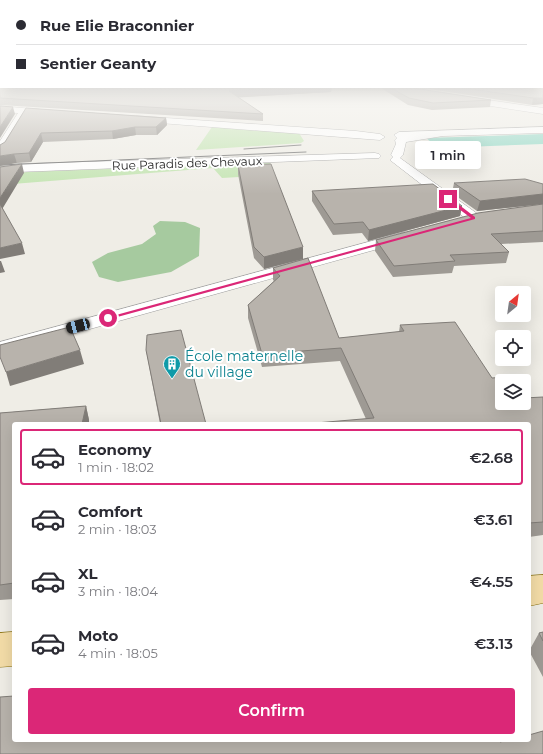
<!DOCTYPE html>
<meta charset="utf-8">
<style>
body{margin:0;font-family:Montserrat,sans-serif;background:#f7f7f7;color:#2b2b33;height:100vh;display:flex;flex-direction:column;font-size:15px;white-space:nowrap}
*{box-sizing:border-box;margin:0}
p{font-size:13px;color:#7c7c81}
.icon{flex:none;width:22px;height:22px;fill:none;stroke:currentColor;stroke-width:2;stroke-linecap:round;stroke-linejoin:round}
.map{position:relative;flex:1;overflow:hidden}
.panel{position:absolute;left:12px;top:422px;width:519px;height:320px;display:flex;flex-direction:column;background:#fff;border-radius:4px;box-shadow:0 4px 16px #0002}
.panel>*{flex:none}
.hud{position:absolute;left:0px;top:0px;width:543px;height:88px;box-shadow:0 4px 16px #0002;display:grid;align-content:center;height:88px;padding:0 16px;background:#fff}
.needle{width:26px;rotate:29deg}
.fabs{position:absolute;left:495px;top:286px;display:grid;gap:8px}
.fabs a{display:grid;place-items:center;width:36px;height:36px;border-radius:4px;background:#fff;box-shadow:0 4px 16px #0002;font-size:20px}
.end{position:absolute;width:18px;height:18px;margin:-9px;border:5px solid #db2777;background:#fff;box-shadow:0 0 0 2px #fff}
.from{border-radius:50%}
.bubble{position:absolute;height:28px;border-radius:4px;background:#fff;box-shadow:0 4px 16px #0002;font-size:13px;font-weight:600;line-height:28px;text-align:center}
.car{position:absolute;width:12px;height:24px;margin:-12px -6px;border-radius:5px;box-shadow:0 0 3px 1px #0007;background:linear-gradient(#222 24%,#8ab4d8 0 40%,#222 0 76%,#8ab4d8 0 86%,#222 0)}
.hud b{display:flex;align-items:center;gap:14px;height:38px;font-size:15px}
.hud b+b{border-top:1px solid #e1e1e2}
.hud i{width:10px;height:10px;background:#2b2b33}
ul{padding:7px 0 0;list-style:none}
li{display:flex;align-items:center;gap:12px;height:56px;margin:0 8px 6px;padding:0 8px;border:2px solid transparent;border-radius:4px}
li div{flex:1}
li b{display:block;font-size:15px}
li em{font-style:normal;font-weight:600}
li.active{border-color:#db2777}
li>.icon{width:36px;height:36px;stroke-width:1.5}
.primary-button{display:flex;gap:8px;margin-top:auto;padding:8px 16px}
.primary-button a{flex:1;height:46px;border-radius:4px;background:#db2777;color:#fff;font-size:16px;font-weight:600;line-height:46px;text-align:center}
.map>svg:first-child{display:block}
.grass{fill:#c3e4b1}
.forest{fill:#a6ca9f}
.pitch{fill:#8cd6c3}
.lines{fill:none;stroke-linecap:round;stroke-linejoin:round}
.minor-casing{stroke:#a0a0a0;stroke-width:1}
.major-casing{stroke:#8b720f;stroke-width:1}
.minor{fill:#fff;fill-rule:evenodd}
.major{fill:#f3dca7;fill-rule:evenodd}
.tram{stroke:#6d6d6d;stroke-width:1}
.wall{fill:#9e9a94}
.shaded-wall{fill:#817d78}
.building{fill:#b8b3ac;stroke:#817d78}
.route{fill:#db2777}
.labels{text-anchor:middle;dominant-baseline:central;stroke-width:4;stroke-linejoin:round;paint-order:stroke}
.far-street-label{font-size:12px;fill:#1f1f1f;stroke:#fff}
.culture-label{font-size:14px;fill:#0d838f;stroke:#fff;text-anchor:start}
</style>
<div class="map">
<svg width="543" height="754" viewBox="0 0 543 754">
<rect width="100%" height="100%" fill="#efede6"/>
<!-- grass -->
<path class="grass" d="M212,127l87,6 5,8 -3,2 -105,7z
M270,163l5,12 -53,3 -9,-10 -213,17v-9l27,-4z"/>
<!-- forest -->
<path class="forest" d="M160,221l25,1 15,6 -1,28 -28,16 -53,10 -19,-5 -7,-15 16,-9 34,-9 14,-10 -3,-8z"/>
<!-- pitch -->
<path class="pitch" d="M543,134v10l-105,4 -12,-10z"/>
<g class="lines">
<!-- minor casing -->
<g class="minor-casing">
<path id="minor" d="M461,96l82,12v6l-85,-13 -1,-2 1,-2z
M0,106l55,5 5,3 -5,3 -28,-3 -21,36 -6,3v-12l18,-28 -18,-1z
M137,116l219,15 24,3 5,3 -5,3 -246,-19 -2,-2z
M543,127v6l-100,3 -37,6 -3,13 -3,3 79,57 2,3 -2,3 -5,1 -5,-1 -79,-61 3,-3 -2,-2 5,-11 -1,-4 2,-2 -3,-3 5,-3z
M375,153l4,1 2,2 -2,2 -362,14 -17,3v-8l17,-3z
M405,232l5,2 3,3 -3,3 -410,114v-12z"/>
</g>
<!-- major casing -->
<g class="major-casing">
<path id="major" d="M543,575v28l-14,3v-30z
M14,632v34l-14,1v-34z"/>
</g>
<!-- minor -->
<use href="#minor" class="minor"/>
<!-- major -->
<use href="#major" class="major"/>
<!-- tram -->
<path class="tram" d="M244,149l57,-4
M0,165l306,-13"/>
</g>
<!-- wall -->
<path class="wall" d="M0,88h332l-1,4 -93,5 25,17v7l-263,-16z
M381,88h32l78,12 -1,7 -58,3 -24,-5z
M423,88h120v16l-11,1z
M26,108l140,10 1,7 -10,10h-21l-23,4 -70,3 -12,20 -14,1 -12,-21z
M238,165l65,94 -39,10 -10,-11 -16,-84z
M454,183l89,1v20l-66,7 -25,-18z
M312,191l150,15 -2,10 -92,25 -6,-8 -29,2 -21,-34z
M543,204v38l-42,2 8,8 -3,11 -52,3 -2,7 -59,4 -18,-26 1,-11z
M273,268l66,70 60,-6 1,-7 102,78 41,-6v138l-14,2v-113l-163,-5 -26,-58 -78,6 -14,-49v-13l26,-24 -1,-1z
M146,350l60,74h-46z
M86,406l3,14v4h-75v175l-14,1v-187z
M543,632v45l-14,-26 10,-18z"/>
<!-- shaded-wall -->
<path class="shaded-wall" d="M277,88h55l-1,4 -102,6v-7z
M533,98h10v6l-11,1z
M13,107l2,7 -15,24v-11z
M166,118l1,7 -10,10 -1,-8z
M135,127l1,8 -23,4 -1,-8z
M41,133l2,9 -12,20 -2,-9z
M14,154l3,9 -17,3v-10z
M22,164l2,9 -23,38 -1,-5v-8z
M543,194v10l-66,7 3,-10z
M462,206l-2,10 -92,25 1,-11z
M22,243l3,11 -25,5v-11z
M303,247v12l-39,10v-12z
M0,261h1l4,11 -5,1z
M80,350l4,14 -74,22 -4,-14z
M86,406l3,14v4h-7z"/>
<!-- building -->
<path class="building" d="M0,88h277l-48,3 34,23 -263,-16z
M391,88h22l78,12 -58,3 -24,-5z
M464,88h79v10h-10z
M0,106l13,1 -13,20z
M26,108l140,10 -10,9h-21l-23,4 -71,2 -12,20 -15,1 -14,2v-11l5,-3z
M22,164l-22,34v-31z
M271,164l32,83 -39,10 -10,-10 -16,-82z
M525,179l18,5v10l-63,7 -26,-18z
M433,184l29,22 -93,24 -6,-8 -29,2 -22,-33z
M0,204l22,39 -22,5z
M543,204v27l-52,3 18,18 -59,3 5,6 -61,5 -18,-26 102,-27z
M308,258l31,80 65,-7 -4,-6 55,-3 37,56 13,-1 3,4h-6v22h22v-5l19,-1v125l-14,1v-99h-225l70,-6 -33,-70 -79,6 -14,-49 32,-29 -7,-8z
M70,327l10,23 -74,22 -6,-15v-12z
M181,330l25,94h-45l-15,-74 1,-15z
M86,406l-4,18h-68v159l-14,2v-172z
M543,632v9l-4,-8z
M14,696v44h485l1,2 8,-2h21v-5l14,-4v23h-543v-57z"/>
<!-- sky -->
<linearGradient id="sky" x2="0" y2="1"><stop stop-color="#8fbce2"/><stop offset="0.45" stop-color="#f8f7f4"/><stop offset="1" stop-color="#f8f7f4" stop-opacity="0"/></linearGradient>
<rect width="543" height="194" fill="url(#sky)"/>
<!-- route -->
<path class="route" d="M447,198h3l25,19v2l-365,100 -5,-1 366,-100 -24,-18z"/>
<!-- icons -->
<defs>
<g id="building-pin" transform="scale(0.9)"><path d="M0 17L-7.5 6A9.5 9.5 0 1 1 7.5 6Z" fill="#0f9aa8" stroke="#fff"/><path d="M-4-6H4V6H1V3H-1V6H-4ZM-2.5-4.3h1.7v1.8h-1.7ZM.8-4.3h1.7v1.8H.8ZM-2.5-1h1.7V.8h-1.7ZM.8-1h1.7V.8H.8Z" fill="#fff"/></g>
</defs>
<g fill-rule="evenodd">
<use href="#building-pin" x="172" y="364"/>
</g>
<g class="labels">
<!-- far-street labels -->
<g class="far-street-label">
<text transform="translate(187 163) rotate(-2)">Rue Paradis des Chevaux</text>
</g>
<!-- culture labels -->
<g class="culture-label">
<text x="185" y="356">École maternelle<tspan x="185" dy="16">du village</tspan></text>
</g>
</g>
</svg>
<div class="fabs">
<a><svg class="needle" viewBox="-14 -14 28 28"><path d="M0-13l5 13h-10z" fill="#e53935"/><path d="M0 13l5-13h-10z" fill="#7c7c81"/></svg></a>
<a><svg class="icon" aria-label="locate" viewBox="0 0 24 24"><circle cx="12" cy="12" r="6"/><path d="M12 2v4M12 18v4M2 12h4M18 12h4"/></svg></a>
<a><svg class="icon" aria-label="layers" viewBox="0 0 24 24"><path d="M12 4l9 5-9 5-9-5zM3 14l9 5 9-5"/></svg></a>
</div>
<i class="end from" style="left:108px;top:318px"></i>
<i class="end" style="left:448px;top:199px"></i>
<div class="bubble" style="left:415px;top:141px;width:66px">1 min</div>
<i class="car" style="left:78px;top:326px;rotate:255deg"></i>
<div class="hud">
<b><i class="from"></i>Rue Elie Braconnier</b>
<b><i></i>Sentier Geanty</b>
</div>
<section class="panel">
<ul>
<li class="active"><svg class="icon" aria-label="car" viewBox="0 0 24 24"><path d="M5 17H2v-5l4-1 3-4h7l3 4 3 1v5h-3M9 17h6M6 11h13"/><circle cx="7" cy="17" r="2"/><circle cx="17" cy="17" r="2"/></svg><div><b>Economy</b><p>1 min · 18:02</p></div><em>€2.68</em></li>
<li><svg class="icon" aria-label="car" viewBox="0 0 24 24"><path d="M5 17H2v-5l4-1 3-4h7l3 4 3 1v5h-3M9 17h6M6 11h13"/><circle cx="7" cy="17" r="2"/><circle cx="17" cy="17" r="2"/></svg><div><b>Comfort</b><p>2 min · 18:03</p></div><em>€3.61</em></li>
<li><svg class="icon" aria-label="car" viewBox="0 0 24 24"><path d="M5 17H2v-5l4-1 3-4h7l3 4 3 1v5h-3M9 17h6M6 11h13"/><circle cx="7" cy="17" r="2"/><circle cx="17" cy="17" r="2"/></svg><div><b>XL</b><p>3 min · 18:04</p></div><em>€4.55</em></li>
<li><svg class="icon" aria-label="car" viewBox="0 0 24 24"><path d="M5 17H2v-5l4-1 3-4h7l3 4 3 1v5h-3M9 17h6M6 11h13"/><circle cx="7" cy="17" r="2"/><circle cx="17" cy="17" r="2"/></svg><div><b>Moto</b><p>4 min · 18:05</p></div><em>€3.13</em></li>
</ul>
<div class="primary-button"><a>Confirm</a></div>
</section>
</div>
